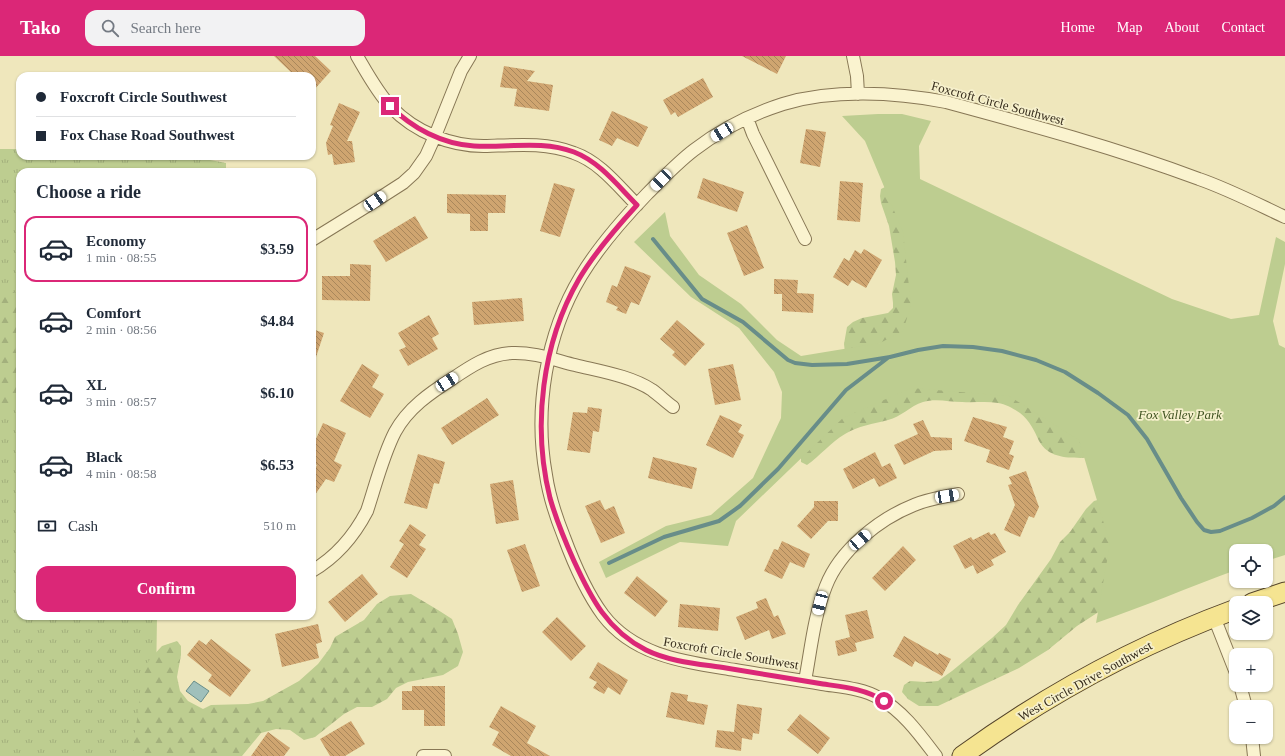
<!DOCTYPE html>
<meta charset="utf-8">
<style>
body{margin:0;font-family:Georgia,serif;background:#f2f2f3;color:#1f2937;height:100vh;display:flex;flex-direction:column;font-size:15px;white-space:nowrap}
*{box-sizing:border-box;margin:0}
p{font-size:13px;color:#747a83}
.icon{flex:none;width:22px;height:22px;fill:none;stroke:currentColor;stroke-width:2;stroke-linecap:round;stroke-linejoin:round}
.map{position:relative;flex:1;overflow:hidden}
.side{position:absolute;left:16px;top:112px;width:300px;height:452px;display:flex;flex-direction:column;background:#fff;border-radius:12px;box-shadow:0 1px 3px #0004}
.side>*{flex:none}
.hud{position:absolute;left:16px;top:16px;width:300px;height:88px;border-radius:12px;box-shadow:0 1px 3px #0004;display:grid;align-content:center;height:88px;padding:0 20px;background:#fff}
.fabs{position:absolute;left:1229px;top:488px;display:grid;gap:8px}
.fabs a{display:grid;place-items:center;width:44px;height:44px;border-radius:8px;background:#fff;box-shadow:0 1px 3px #0004;font-size:20px}
.end{position:absolute;width:18px;height:18px;margin:-9px;border:5px solid #db2777;background:#fff;box-shadow:0 0 0 2px #fff}
.from{border-radius:50%}
.car{position:absolute;width:12px;height:24px;margin:-12px -6px;border-radius:5px;box-shadow:0 0 3px 1px #0007;background:linear-gradient(#fff 24%,#345 0 40%,#fff 0 76%,#345 0 86%,#fff 0)}
.hud b{display:flex;align-items:center;gap:14px;height:38px;font-size:15px}
.hud b+b{border-top:1px solid #e0e1e3}
.hud i{width:10px;height:10px;background:#1f2937}
ul{padding:0;list-style:none}
li{display:flex;align-items:center;gap:12px;height:66px;margin:0 8px 6px;padding:0 12px;border:2px solid transparent;border-radius:12px}
li div{flex:1}
li b{display:block;font-size:15px}
li em{font-style:normal;font-weight:600}
li.current{border-color:#db2777}
li>.icon{width:36px;height:36px;stroke-width:1.5}
h2{padding:0 20px;font-size:18px;line-height:48px}
.pay{display:flex;align-items:center;gap:10px;height:44px;padding:0 20px;font-size:15px}
.pay p{margin-inline-start:auto}
.primary-button{display:flex;gap:8px;margin-top:auto;padding:8px 20px}
.primary-button a{flex:1;height:46px;border-radius:12px;background:#db2777;color:#fff;font-size:16px;font-weight:600;line-height:46px;text-align:center}
header{display:flex;align-items:center;gap:24px;box-sizing:border-box;height:56px;padding:0 20px;background:#db2777;color:#fff}
header strong{font-size:19px}
nav{display:flex;gap:22px;margin-inline-start:auto;font-size:14px}
.search{width:280px;height:36px;background:#f2f2f3;display:flex;align-items:center;gap:10px;box-sizing:border-box;padding:0 14px;border-radius:12px;color:#747a83;font-size:15px}
.map>svg:first-child{display:block}
.grass{fill:url(#grass-tufts)}
.forest{fill:url(#forest-firs)}
.green{fill:#bdcd90}
.water{fill:#a0c0bb;stroke:#688d89}
.lines{fill:none;stroke-linecap:round;stroke-linejoin:round}
.stream{stroke:#688d89;stroke-width:4}
.building{fill:url(#building-back-hatch)}
.street-casing{stroke:#877755;stroke-width:14}
.primary-casing{stroke:#54432a;stroke-width:21}
.street{stroke:#faf3cf;stroke-width:12}
.primary{stroke:#f5e491;stroke-width:19}
.route{stroke:#db2777;stroke-width:5}
.labels{text-anchor:middle;dominant-baseline:central;stroke-width:3.5;stroke-linejoin:round;paint-order:stroke}
.street-label{font-size:13px;fill:#352b1b;stroke:#f6f0cc}
.park-label{font-size:13px;font-style:italic;fill:#3f5220;stroke:#f6f0cc}
</style>
<header>
<strong>Tako</strong>
<div class="search"><svg class="icon" aria-label="search" viewBox="0 0 24 24"><circle cx="10" cy="10" r="6"/><path d="M15 15l6 6"/></svg>Search here</div>
<nav><a>Home</a><a>Map</a><a>About</a><a>Contact</a></nav>
</header>
<div class="map">
<svg width="1285" height="700" viewBox="0 0 1285 700">
<defs>
<pattern id="grass-tufts" width="24" height="20" patternUnits="userSpaceOnUse"><rect width="24" height="20" fill="#bdcd90"/><path d="M3 7l-1-3M5 7V3M7 7l1-3M15 17l-1-3M17 17v-4M19 17l1-3" fill="none" stroke="#a3b07c"/></pattern>
<pattern id="forest-firs" width="22" height="20" patternUnits="userSpaceOnUse"><rect width="22" height="20" fill="#bdcd90"/><path d="M5 1l3.5 6h-7zM16 11l3.5 6h-7z" fill="#a3b07c"/></pattern>
<pattern id="building-back-hatch" width="6" height="6" patternUnits="userSpaceOnUse"><rect width="6" height="6" fill="#cfa570"/><path d="M-1 5l2 2M0 0l6 6M5-1l2 2" fill="none" stroke="#a9875b"/></pattern>
</defs>
<rect width="100%" height="100%" fill="#efe7bc"/>
<!-- grass -->
<path class="grass" d="M0,93h20v7h169l37,7v9h-206v444h137l-2,140h-155z"/>
<!-- forest -->
<path class="forest" d="M887,130l12,8 20,139 -74,20 -1,-9 3,-17 6,-5 9,-4 26,-5 5,-5v-5l-1,-9 4,-19 -1,-13 -6,-36 -8,-23 -1,-7 1,-7z
M3,227l9,6 7,13 1,21 -5,23 3,22 1,28 -5,14 -14,9v-135z
M1010,301l86,101c-20,-1 -45,4 -57,-17 -5,-11 -9,-20 -19,-28 -6,-4 -14,-9 -22,-10 -12,-2 -24,0 -36,-1 -13,0 -26,-4 -39,0 -13,4 -22,15 -35,18 -15,4 -30,6 -43,14 -14,8 -25,22 -38,31l-6,-3v-9l43,-54z
M1108,441l6,105 -37,24 -29,24 -29,18 -81,38h-19l-11,-7 -6,-7 2,-7 6,-4 15,1 13,-1 14,-10 40,-33 14,-13 12,-20 33,-46 9,-17 10,-10 16,-23 8,-8z
M411,538l27,16 14,9 6,15 5,18 -5,14 -15,9 -35,7 -12,6 -9,11 -15,8h-15l-13,7 -29,23 -11,3 -14,-10 -14,-1 -15,4 -19,23h-108v-19l5,-29 2,-28 4,-12 5,-9 12,-13 15,-5 4,5v9l-4,22 3,14 8,10 15,8 8,-4 37,-1 15,-3 36,-20 19,-17 12,-16 5,-11 29,-17 13,-16 13,-8z"/>
<!-- green -->
<path class="green" d="M878,58h24l29,7 -12,25 1,33 252,120 59,20 28,-4 17,-78 9,5v22l-12,57 6,24 6,3v207l-19,6v-10h-30v19c-47,17 -93,37 -140,53l14,-79 -31,-104 -70,-44 -98,-8 -68,30 -107,103 -8,25 -48,-4 -74,36 -7,-16 67,-36 45,-11 42,-37 28,-60 1,-26 -8,-20 -35,-44 -48,-31 -57,-55 31,-30 5,24 29,39 42,29 36,36 24,16 79,-13 23,-12 8,-26 -8,-73 -38,-91 -23,-25z"/>
<!-- water -->
<path class="water" d="M194,625l15,10 -8,11 -15,-11z"/>
<g class="lines">
<!-- stream -->
<path class="stream" d="M653,183l49,60 41,23 45,38 7,3 17,2 35,-1 43,-7 28,-7 25,-4 30,1 29,4 34,9 29,12 33,21 30,22 19,24 34,59 16,24 7,8 7,2 9,-1 32,-13 22,-12 11,-9
M609,507l55,-26 55,-16 21,-15 38,-37 68,-79 43,-33"/>
</g>
<!-- building -->
<path class="building" d="M274,0h41l16,15 -19,21v-16h-17z
M742,0h44l-9,18z
M504,10l31,5 -8,10 26,4 -4,26 -35,-5 3,-17 -17,-2z
M703,22l10,19 -35,20 -3,-5 -4,3 -8,-15z
M339,47l21,9 -13,29h5l3,21 -21,3 -2,-11 -4,1 -2,-12 7,-17 -3,-1z
M612,55l36,16 -10,20 -21,-9 -5,8 -13,-6z
M806,73l20,3 -6,35 -20,-4z
M703,122l41,14 -7,20 -40,-14z
M840,125l23,2 -3,39 -23,-2z
M554,127l21,6 -15,48 -20,-6z
M447,138l59,1 -1,18h-17v18h-18v-17l-23,-1z
M415,160l13,22 -42,24 -13,-21z
M747,169l17,43 -20,8 -17,-43z
M864,193l18,11 -16,28 -14,-8 -4,6 -15,-9 11,-19 5,3 6,-11 6,4z
M350,208l21,1 -1,36 -48,-1v-24h28z
M625,210l26,10 -12,29 -8,-3 -5,12 -10,-4 2,-3 -12,-5 6,-17 5,2z
M774,223l24,1 -1,13 17,1 -1,19 -31,-2v-17h-8z
M522,242l2,23 -50,4 -2,-23z
M429,259l10,19 -7,4 6,11 -30,17 -9,-16 7,-3 -8,-14z
M677,264l28,24 -20,22 -13,-11 3,-3 -15,-13z
M312,273l12,4 -10,30h-2z
M362,308l17,11 -7,12 12,7 -14,24 -30,-17z
M733,308l8,36 -26,5 -7,-36z
M487,342l12,17 -47,30 -11,-17z
M588,351l14,2 -3,23 -6,-1 -3,22 -23,-3 6,-38 14,1z
M720,359l22,10 -4,7 6,3 -11,23 -27,-13z
M973,361l34,10 -4,10 11,4 -5,13 5,2 -5,14 -23,-8 4,-12 -26,-9z
M923,364l8,17 21,1v12l-18,1 -30,14 -10,-20 24,-11 -5,-10z
M323,367l23,10 -12,28 8,4 -8,17 -8,-3 -14,20v-24l5,-10 -5,-2v-15z
M875,396l7,15 8,-4 7,15 -18,9 -5,-9 -21,11 -10,-20z
M418,398l27,8 -6,22 -5,-1 -7,26 -23,-6z
M653,401l44,11 -5,21 -44,-11z
M1026,415l13,36 -5,11 -5,-2 -9,21 -16,-7 11,-25 -7,-20 4,-1 -3,-7z
M513,424l6,40 -23,4 -6,-40z
M600,444l5,10 9,-4 11,27 -24,10 -16,-37z
M814,445h24v20h-10l-17,18 -14,-13 17,-19z
M410,468l16,11 -7,10 7,4 -19,29 -17,-11 14,-23 -5,-3z
M989,476l2,3 4,-2 11,19 -15,8 3,5 -17,9 -4,-9 -8,4 -12,-23 18,-9 2,3z
M782,485l28,13 -6,14 -14,-6 -8,17 -18,-8 10,-22 4,1z
M525,488l15,42 -18,6 -15,-42z
M903,490l13,14 -31,31 -13,-13z
M362,518l16,20 -33,28 -17,-20z
M637,520l31,25 -13,16 -31,-24z
M766,542l8,19 4,-2 8,19 -14,5 -3,-9 -24,10 -9,-23 22,-9 -2,-6z
M680,548l40,4 -2,23 -40,-4z
M867,554l7,28 -19,5 2,8 -19,5 -3,-15 15,-4 -5,-22z
M557,561l29,29 -15,15 -29,-29z
M318,568l4,18 -6,2 3,14 -37,9 -7,-33z
M904,580l34,19 1,-2 12,6 -9,17 -27,-15 -3,6 -19,-11z
M211,583l40,31 -21,27 -22,-16 4,-6 -25,-20 12,-15 7,5z
M598,606l30,18 -8,15 -12,-8 -4,7 -11,-6 4,-6 -8,-4z
M412,630h33v40h-21v-16h-22v-19h10z
M671,636l17,3 -1,6 21,4 -4,20 -38,-8z
M737,648l25,4 -3,26 -6,-1 -1,7 -10,-2 -1,13 -26,-4 2,-17 17,2z
M501,650l35,20 -9,17 23,13h-39l-19,-11 7,-13 -10,-5z
M800,658l30,24 -12,16 -31,-24z
M351,665l14,23 -20,12h-15l-10,-17z
M268,676l22,16 -6,8h-33z"/>
<g class="lines">
<!-- street casing -->
<g class="street-casing">
<path id="street" d="M357,0c10,17 20,36 34,51 24,25 60,40 96,39 29,-1 59,-4 87,7 26,9 44,33 63,52
M853,0l4,20 1,18
M747,62l6,16 52,105
M312,184l63,-39 28,-18 11,-10 12,-17 9,-20 26,-65 9,-15
M312,515c24,-14 42,-35 55,-60 8,-24 16,-56 28,-79 13,-24 35,-39 57,-53 19,-13 37,-25 60,-26 21,-1 43,7 63,12 24,6 56,11 77,25 7,5 14,12 21,17
M1214,561l22,56
M805,625c6,-32 9,-65 21,-95 14,-36 53,-67 88,-81 14,-6 29,-8 44,-11
M1240,629l6,22
M1252,681l2,19
M423,700h22
M936,700c-16,-21 -33,-45 -57,-58 -17,-10 -38,-11 -57,-14 -29,-5 -58,-9 -87,-14 -48,-8 -100,-13 -132,-55 -17,-23 -29,-51 -39,-78 -8,-20 -15,-41 -18,-62 -12,-66 0,-141 35,-199 18,-30 42,-57 66,-82 15,-15 30,-31 47,-44 26,-20 58,-36 89,-46 50,-15 111,-12 163,-2 85,23 170,46 253,77 29,10 58,25 86,38"/>
</g>
<!-- primary casing -->
<g class="primary-casing">
<path id="primary" d="M1252,547l33,-11
M962,700c84,-61 176,-111 274,-147"/>
</g>
<!-- street -->
<use href="#street" class="street"/>
<!-- primary -->
<use href="#primary" class="primary"/>
</g>
<g class="lines">
<!-- route -->
<path class="route" d="M390,50c22,22 52,38 84,40 34,2 67,-6 100,6 26,10 44,34 63,53 -21,23 -42,47 -58,74 -37,64 -47,147 -29,219 6,21 15,43 24,63 17,37 33,69 72,89 24,12 54,14 80,18 32,5 65,11 97,16 21,3 43,5 61,17"/>
</g>
<g class="labels">
<!-- street labels -->
<g class="street-label">
<text transform="translate(998 47) rotate(15)">Foxcroft Circle Southwest</text>
<text transform="translate(731 597) rotate(10)">Foxcroft Circle Southwest</text>
<text transform="translate(1085 625) rotate(-29)">West Circle Drive Southwest</text>
</g>
<!-- park labels -->
<g class="park-label">
<text x="1180" y="358">Fox Valley Park</text>
</g>
</g>
</svg>
<div class="fabs">
<a><svg class="icon" aria-label="locate" viewBox="0 0 24 24"><circle cx="12" cy="12" r="6"/><path d="M12 2v4M12 18v4M2 12h4M18 12h4"/></svg></a>
<a><svg class="icon" aria-label="layers" viewBox="0 0 24 24"><path d="M12 4l9 5-9 5-9-5zM3 14l9 5 9-5"/></svg></a>
<a>+</a>
<a>−</a>
</div>
<i class="end from" style="left:884px;top:645px"></i>
<i class="end" style="left:390px;top:50px"></i>
<i class="car" style="left:722px;top:76px;rotate:238deg"></i>
<i class="car" style="left:661px;top:124px;rotate:225deg"></i>
<i class="car" style="left:375px;top:145px;rotate:56deg"></i>
<i class="car" style="left:447px;top:326px;rotate:57deg"></i>
<i class="car" style="left:947px;top:440px;rotate:81deg"></i>
<i class="car" style="left:860px;top:484px;rotate:49deg"></i>
<i class="car" style="left:820px;top:547px;rotate:194deg"></i>
<div class="hud">
<b><i class="from"></i>Foxcroft Circle Southwest</b>
<b><i></i>Fox Chase Road Southwest</b>
</div>
<section class="side">
<h2>Choose a ride</h2>
<ul>
<li class="current"><svg class="icon" aria-label="car" viewBox="0 0 24 24"><path d="M5 17H2v-5l4-1 3-4h7l3 4 3 1v5h-3M9 17h6M6 11h13"/><circle cx="7" cy="17" r="2"/><circle cx="17" cy="17" r="2"/></svg><div><b>Economy</b><p>1 min · 08:55</p></div><em>$3.59</em></li>
<li><svg class="icon" aria-label="car" viewBox="0 0 24 24"><path d="M5 17H2v-5l4-1 3-4h7l3 4 3 1v5h-3M9 17h6M6 11h13"/><circle cx="7" cy="17" r="2"/><circle cx="17" cy="17" r="2"/></svg><div><b>Comfort</b><p>2 min · 08:56</p></div><em>$4.84</em></li>
<li><svg class="icon" aria-label="car" viewBox="0 0 24 24"><path d="M5 17H2v-5l4-1 3-4h7l3 4 3 1v5h-3M9 17h6M6 11h13"/><circle cx="7" cy="17" r="2"/><circle cx="17" cy="17" r="2"/></svg><div><b>XL</b><p>3 min · 08:57</p></div><em>$6.10</em></li>
<li><svg class="icon" aria-label="car" viewBox="0 0 24 24"><path d="M5 17H2v-5l4-1 3-4h7l3 4 3 1v5h-3M9 17h6M6 11h13"/><circle cx="7" cy="17" r="2"/><circle cx="17" cy="17" r="2"/></svg><div><b>Black</b><p>4 min · 08:58</p></div><em>$6.53</em></li>
</ul>
<div class="pay"><svg class="icon" aria-label="cash" viewBox="0 0 24 24"><path d="M3 7h18v10H3z"/><circle cx="12" cy="12" r="2"/></svg>Cash<p>510 m</p></div>
<div class="primary-button"><a>Confirm</a></div>
</section>
</div>
